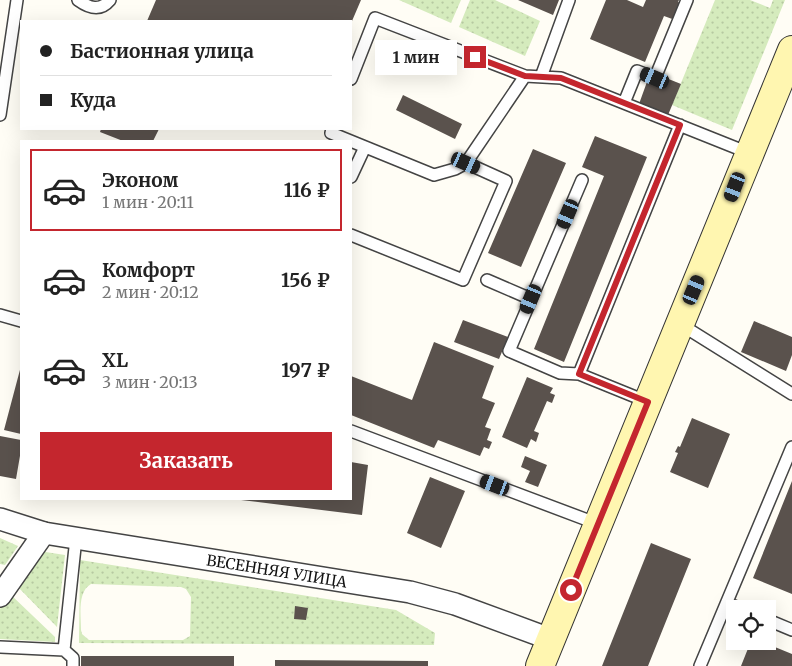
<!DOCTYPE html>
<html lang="ru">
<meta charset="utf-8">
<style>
body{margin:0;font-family:Merriweather,serif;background:#f2f2f2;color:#222;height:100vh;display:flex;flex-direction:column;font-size:19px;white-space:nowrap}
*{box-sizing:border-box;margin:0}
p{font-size:16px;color:#767676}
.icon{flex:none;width:28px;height:28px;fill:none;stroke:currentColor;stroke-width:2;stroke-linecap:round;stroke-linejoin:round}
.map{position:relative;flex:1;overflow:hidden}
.details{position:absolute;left:20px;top:140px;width:332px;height:360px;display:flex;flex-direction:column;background:#fff;border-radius:0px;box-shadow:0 5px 20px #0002}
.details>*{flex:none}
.hud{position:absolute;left:20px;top:20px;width:332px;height:110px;border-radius:0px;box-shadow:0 5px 20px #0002;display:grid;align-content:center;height:110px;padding:0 20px;background:#fff}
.fabs{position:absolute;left:726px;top:600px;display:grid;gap:10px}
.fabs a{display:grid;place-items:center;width:50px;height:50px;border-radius:0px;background:#fff;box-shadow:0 5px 20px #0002;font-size:25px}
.end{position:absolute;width:22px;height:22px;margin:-11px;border:6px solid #c4262e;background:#fff;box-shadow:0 0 0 2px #fff}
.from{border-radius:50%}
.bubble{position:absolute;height:35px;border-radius:0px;background:#fff;box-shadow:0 5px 20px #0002;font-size:16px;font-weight:700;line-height:35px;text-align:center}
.car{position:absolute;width:15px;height:30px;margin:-15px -8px;border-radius:6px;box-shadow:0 0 4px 1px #0007;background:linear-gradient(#222 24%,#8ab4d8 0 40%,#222 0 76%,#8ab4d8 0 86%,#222 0)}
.hud b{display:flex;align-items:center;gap:18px;height:48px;font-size:19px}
.hud b+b{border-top:1px solid #e0e0e0}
.hud i{width:12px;height:12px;background:#222}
ul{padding:9px 0 0;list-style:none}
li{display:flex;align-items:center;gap:15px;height:82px;margin:0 10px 8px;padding:0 10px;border:2px solid transparent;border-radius:0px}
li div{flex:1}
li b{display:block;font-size:19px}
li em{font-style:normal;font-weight:700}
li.on{border-color:#c4262e}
li>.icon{width:45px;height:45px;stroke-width:1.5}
.primary-button{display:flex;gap:10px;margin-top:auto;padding:10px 20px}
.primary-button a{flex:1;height:58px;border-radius:0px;background:#c4262e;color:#fff;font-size:20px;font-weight:700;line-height:58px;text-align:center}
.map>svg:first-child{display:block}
.grass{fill:url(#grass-dots);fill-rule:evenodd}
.building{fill:#5a524d}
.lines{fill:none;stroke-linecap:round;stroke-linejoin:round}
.lane-casing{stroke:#444;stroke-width:14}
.street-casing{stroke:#444;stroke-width:24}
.secondary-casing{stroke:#333;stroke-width:30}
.lane{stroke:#fff;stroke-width:11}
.street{stroke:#fff;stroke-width:21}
.secondary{stroke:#fff6b0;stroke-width:28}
.route{stroke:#c4262e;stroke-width:6}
.labels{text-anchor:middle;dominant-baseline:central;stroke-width:5;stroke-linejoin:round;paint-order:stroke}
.street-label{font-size:15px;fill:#111;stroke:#fff}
</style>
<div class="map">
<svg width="792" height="666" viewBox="0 0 792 666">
<defs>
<pattern id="grass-dots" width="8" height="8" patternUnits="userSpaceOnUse" patternTransform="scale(1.25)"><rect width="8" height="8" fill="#d5ebbd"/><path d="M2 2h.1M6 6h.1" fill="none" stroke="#b6c8a1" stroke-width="1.8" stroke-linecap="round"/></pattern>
</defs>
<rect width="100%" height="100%" fill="#fffdf5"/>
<!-- grass -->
<path class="grass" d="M399,0h62l-10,23z
M470,0h25l45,21 -15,35 -66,-29z
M715,0h35l20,8 3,-8h12l-53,130 -60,-25z
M0,538l18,8 -13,19 -5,-1z
M39,551l26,4 -8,72 -41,-42z
M80,560l316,50 39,23 -1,12 -355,-2zM91,584l90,3 5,2 5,8 -1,39 -7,4h-94l-7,-6 -1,-4c0,-15 -4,-38 10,-46z
M10,594l45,43v5l-55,-3v-30z"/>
<!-- building -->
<path class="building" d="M156,0h205l-9,21h-205z
M518,0h41l-6,15z
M606,0h21l16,7 3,-7h33l-1,2 4,2 -7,16 -11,-4 -19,46 -55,-23z
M666,78l15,6 -13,31 -29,-11 9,-25 15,5z
M403,95l59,29 -7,15 -59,-29z
M101,129h58l-6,12h-30l-23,-9z
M595,136l52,21 -83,205 -30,-13 70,-173 -22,-9z
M533,149l33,14 -45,104 -33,-14z
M463,320l45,17 -9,22 -45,-17z
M754,321l38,16v18l-6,16 -45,-19z
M434,342l60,24 -12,32 13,5 -10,24 6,2 -4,11 5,2 -3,7 -5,-2 -4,9 -42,-16 -4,8 -83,-33v-39l61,24z
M21,366v68l-17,-4z
M527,377l26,11 -3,5 5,2 -3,8 -5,-2 -13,30 5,2 -3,9 -5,-3 -4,9 -25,-11z
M692,418l38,16 -22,54 -38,-16 8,-19 -3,-1 3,-6 2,1z
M0,436l21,4v10l-5,29 -16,-3z
M525,456l22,9 -9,22 -13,-5 5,-11 -9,-4z
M351,462l17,3 -6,50 -121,-15 110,-1z
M430,477l35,14 -24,57 -34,-15z
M792,481v113l-39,-16z
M651,543l40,16 -43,107h-46z
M295,606l13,2 -2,12 -12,-1z
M751,641h9l32,13v12h-51z
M81,656h153v10h-153z
M275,660l153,1v5h-153z"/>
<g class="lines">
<!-- lane casing -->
<g class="lane-casing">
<path id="lane" d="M78,0c11,8 22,12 32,0
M541,77l28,-77
M351,79l24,-61 150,58 36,2 188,75
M624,103l13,-32 18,7 32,-78
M0,115l17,-115
M332,129l-1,4 103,42 21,-6 11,-6 59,-87
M351,177l14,-30
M582,180l-73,171 51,22 19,1 69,28
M351,235l112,45 43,-99 -40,-18
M487,280l44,19
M0,315l21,6
M680,324l112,70
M579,374l101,-249
M351,431l247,93
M727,603l14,6
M768,620l24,10
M0,647l64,3
M73,666v-8l-9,-8 12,-112
M700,666l92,-219"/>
</g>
<!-- street casing -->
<g class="street-casing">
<g id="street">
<path id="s1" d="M0,519l44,14 366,59 45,12 95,35"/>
<path d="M0,596l44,-63"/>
</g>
</g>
<!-- secondary casing -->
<g class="secondary-casing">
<path id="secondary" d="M540,666l252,-616"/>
</g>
<!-- lane -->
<use href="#lane" class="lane"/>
<!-- street -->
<use href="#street" class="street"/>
<!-- secondary -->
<use href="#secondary" class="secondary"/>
</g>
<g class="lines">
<!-- route -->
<path class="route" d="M475,57l50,19 36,2 119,47 -101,249 69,28 -77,188"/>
</g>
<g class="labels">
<!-- street labels -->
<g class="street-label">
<text stroke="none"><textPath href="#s1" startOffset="282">ВЕСЕННЯЯ УЛИЦА</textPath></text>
</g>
</g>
</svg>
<div class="fabs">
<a><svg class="icon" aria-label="locate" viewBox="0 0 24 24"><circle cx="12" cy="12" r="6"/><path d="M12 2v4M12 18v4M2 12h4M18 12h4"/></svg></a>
</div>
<i class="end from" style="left:571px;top:590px"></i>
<i class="end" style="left:475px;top:57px"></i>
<div class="bubble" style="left:375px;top:40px;width:82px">1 мин</div>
<i class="car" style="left:655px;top:78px;rotate:293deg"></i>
<i class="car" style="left:466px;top:163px;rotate:114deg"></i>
<i class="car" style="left:735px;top:187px;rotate:201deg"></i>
<i class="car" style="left:568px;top:214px;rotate:203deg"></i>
<i class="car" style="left:694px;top:290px;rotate:23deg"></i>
<i class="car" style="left:531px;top:299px;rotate:203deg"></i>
<i class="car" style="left:495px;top:485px;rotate:291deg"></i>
<div class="hud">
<b><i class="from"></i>Бастионная улица</b>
<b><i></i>Куда</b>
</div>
<section class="details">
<ul>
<li class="on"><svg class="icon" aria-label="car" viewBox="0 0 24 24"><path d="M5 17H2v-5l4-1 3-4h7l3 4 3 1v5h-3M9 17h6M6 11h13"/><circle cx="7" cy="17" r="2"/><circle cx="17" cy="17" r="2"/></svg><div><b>Эконом</b><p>1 мин · 20:11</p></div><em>116 ₽</em></li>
<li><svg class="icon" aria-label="car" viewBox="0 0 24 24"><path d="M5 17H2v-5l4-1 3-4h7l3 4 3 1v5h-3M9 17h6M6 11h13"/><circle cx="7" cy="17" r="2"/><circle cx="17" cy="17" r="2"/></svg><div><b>Комфорт</b><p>2 мин · 20:12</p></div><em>156 ₽</em></li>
<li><svg class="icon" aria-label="car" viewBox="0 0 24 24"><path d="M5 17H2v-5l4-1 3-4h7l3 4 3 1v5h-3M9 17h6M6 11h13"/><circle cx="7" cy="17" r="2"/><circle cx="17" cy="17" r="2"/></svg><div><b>XL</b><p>3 мин · 20:13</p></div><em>197 ₽</em></li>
</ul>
<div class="primary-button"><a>Заказать</a></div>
</section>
</div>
